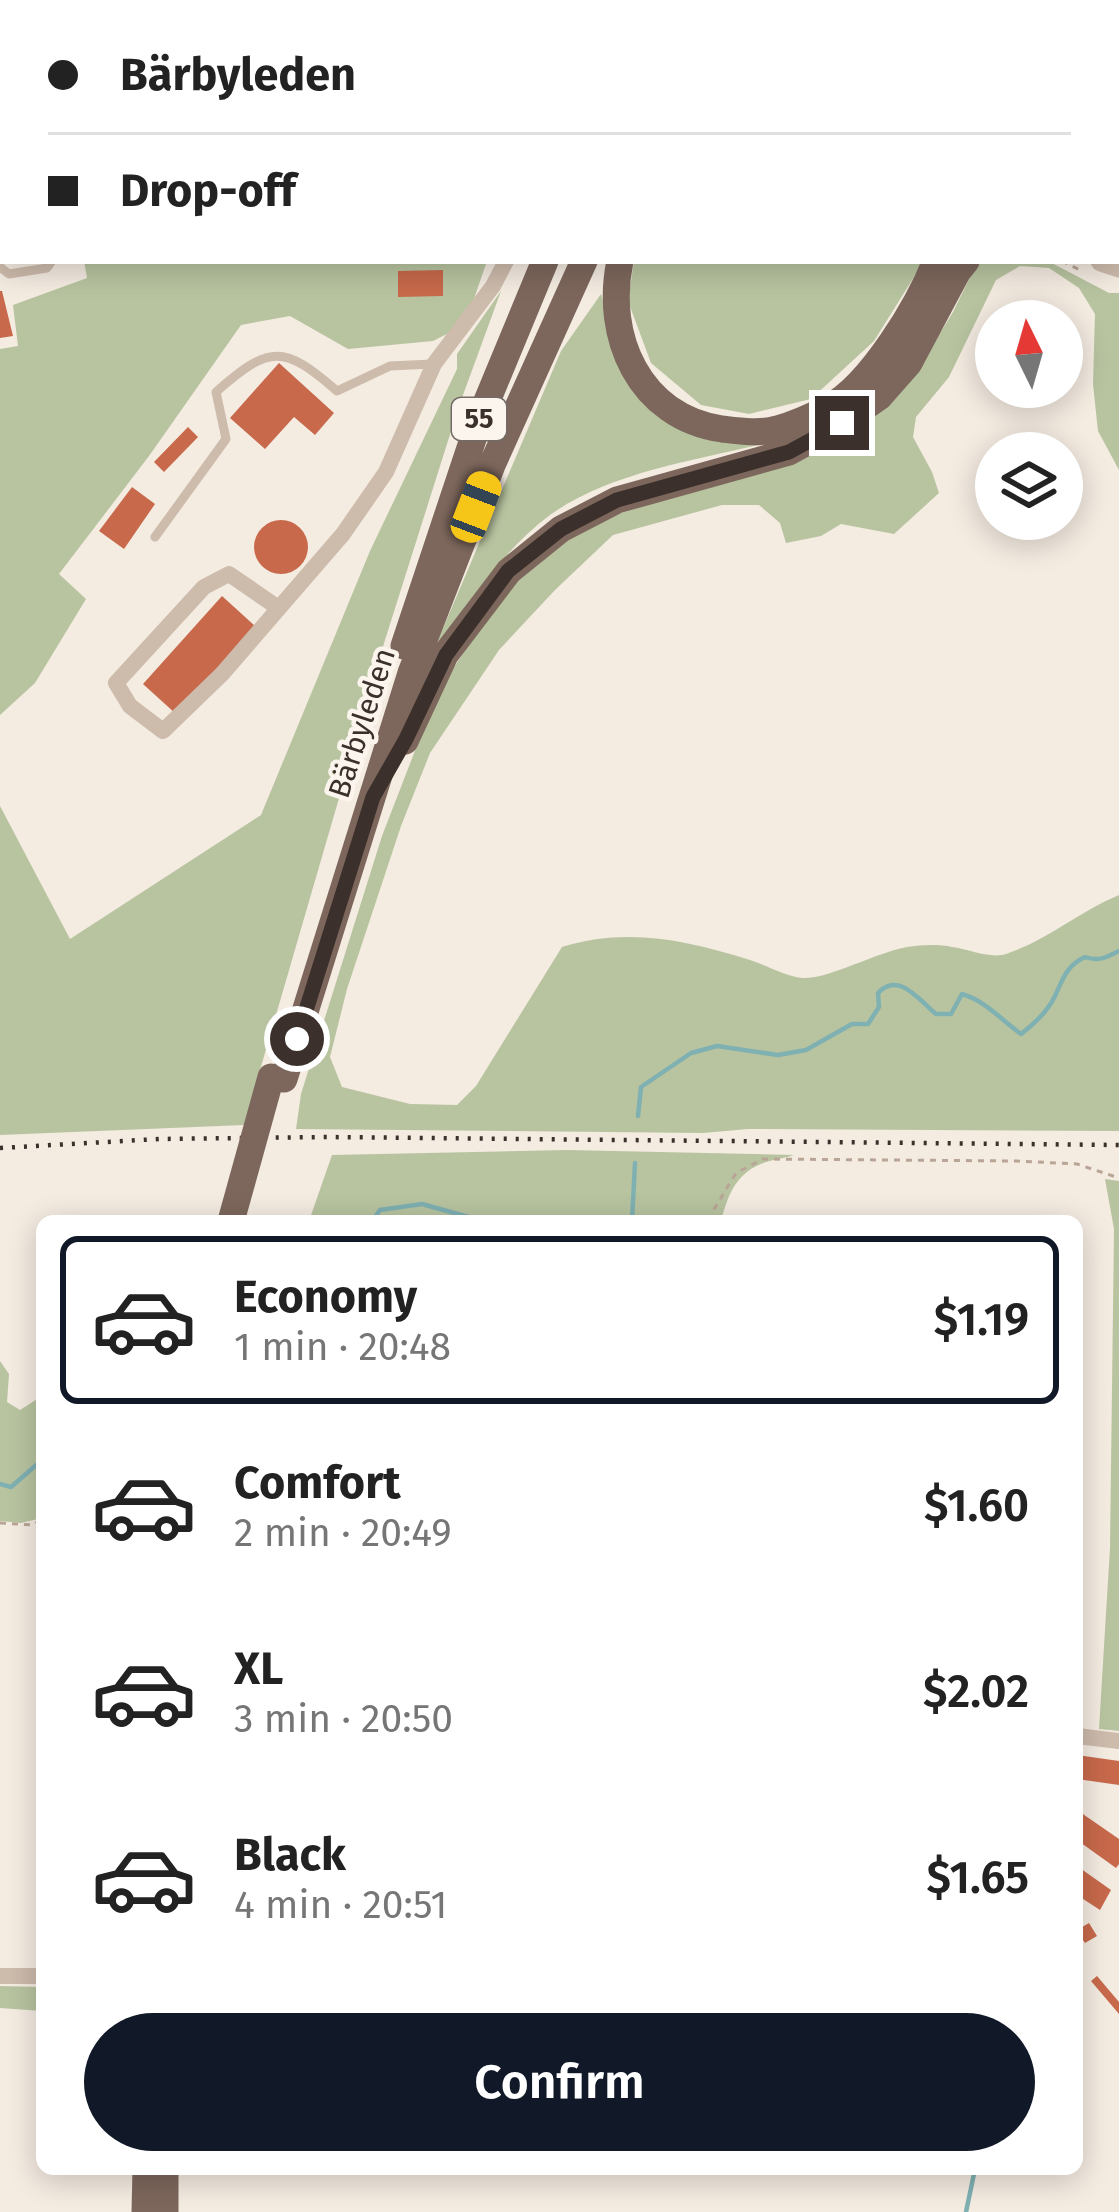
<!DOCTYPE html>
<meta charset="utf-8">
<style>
body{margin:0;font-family:"Fira Sans",sans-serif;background:#f2f2f2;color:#222;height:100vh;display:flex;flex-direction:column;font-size:45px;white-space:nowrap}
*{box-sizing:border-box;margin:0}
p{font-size:39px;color:#767676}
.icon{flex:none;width:66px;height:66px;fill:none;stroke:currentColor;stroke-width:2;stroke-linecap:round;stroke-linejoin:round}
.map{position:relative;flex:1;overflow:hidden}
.sheet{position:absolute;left:36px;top:1215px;width:1047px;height:960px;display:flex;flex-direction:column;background:#fff;border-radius:18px;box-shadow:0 6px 30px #0003}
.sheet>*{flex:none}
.top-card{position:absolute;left:0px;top:0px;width:1119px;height:264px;box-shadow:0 6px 30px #0003;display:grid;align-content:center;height:264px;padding:0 48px;background:#fff}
.needle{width:78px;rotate:355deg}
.buttons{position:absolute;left:975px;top:300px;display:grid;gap:24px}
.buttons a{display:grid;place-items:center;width:108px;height:108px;border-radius:50%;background:#fff;box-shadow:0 6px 30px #0003;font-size:60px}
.end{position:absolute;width:54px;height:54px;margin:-27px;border:15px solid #3b302b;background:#fff;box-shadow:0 0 0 6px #fff}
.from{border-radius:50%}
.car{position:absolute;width:36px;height:72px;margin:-36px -18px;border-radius:15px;box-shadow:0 0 9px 3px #0007;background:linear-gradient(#f5c518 24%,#345 0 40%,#f5c518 0 76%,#345 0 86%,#f5c518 0)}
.top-card b{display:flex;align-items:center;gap:42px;height:114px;font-size:45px}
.top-card b+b{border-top:3px solid #e0e0e0}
.top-card i{width:30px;height:30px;background:#222}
ul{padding:21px 0 0;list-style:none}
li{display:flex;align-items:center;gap:36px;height:168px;margin:0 24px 18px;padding:0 24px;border:6px solid transparent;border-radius:18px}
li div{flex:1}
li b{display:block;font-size:45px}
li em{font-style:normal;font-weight:600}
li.current{border-color:#111827}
li>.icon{width:108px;height:108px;stroke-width:1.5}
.action{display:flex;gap:24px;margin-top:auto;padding:24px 48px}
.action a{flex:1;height:138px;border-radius:72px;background:#111827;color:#fff;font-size:48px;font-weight:600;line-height:138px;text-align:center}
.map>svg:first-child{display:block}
.green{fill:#b8c4a0}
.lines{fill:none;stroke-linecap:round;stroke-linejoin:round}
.stream{stroke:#7fb0b2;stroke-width:4.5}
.building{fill:#c8694b}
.path{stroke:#b9a596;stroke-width:3;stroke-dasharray:6 6;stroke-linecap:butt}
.service{stroke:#cdbbac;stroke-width:9}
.minor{stroke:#cdbbac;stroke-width:16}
.tertiary{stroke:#cdbbac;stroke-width:21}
.secondary{stroke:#a18a7d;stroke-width:24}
.primary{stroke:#7d675c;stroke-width:27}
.rail{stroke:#3b302b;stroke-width:4.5;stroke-dasharray:3 9;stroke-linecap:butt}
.primary-bridge{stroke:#7d675c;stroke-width:27}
.route{stroke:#3b302b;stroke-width:15}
.labels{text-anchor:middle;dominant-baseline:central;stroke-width:9;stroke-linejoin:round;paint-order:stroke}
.shield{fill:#fbf5ee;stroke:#756b66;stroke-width:3}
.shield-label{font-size:27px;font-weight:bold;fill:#3b302b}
.street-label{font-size:30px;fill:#3b302b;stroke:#fbf5ee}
</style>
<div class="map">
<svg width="1119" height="2212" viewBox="0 0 1119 2212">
<rect width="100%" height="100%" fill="#f4ebe1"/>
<!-- green -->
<path class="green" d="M84,261h403l-22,64 -32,16 -85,8 -58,-33 -49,9 -92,131 -90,118 27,25 -51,84 -35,32v-366l18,-3 -5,-41 74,-27z
M634,261h290l-50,80 -63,58 -62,15 -48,-9 -50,-42 -23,-62z
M978,261h70l61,32h10v177l-21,-39 -5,-47 2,-70 -16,-26 -30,-20 -29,-2 -24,14 -47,97 -33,40 -3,20 19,35 7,21 -45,41 -53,-10 -20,12 -35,7 -6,-20 -21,-18h-37l-109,30 -58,55 -56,60 -69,103 -29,73 -54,163 -17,68 12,30 68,17 47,1 19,-19 86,-139c65,-20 124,-7 188,13 16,5 35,16 52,18 25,2 75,-26 105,-31 14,-2 31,-3 45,0 16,2 38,12 54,7 40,-13 74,-43 113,-59v236l-371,-2 -45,4 -407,-4 5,-35 81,-258 41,-106 29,-60 65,-97 73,-50 198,-63 135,-99 30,-49z
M501,291l-42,115 -74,234 -141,485 -244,10v-329l70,133 191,-124 109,-264 87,-182v-15z
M601,294l18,70 139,81c-68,16 -151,29 -208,70 -47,35 -80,87 -115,132l126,-296z
M567,1150l227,5c-9,3 -18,4 -28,7 -29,9 -38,32 -45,59h-412l23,-66z
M1105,1179l14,2v550l-20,-2 11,-181 4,-319z
M0,1361l9,13 -2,28 13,8 22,-14v122l-21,5 -21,-2z
M0,1986l42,1v24l-42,-3z"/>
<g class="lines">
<!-- stream -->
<path class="stream" d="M638,1116l3,-29 50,-34 26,-7 61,9 28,-5 46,-26h16l11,-17 -1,-14c21,-22 41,7 58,21h15l11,-20c24,7 39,26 59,40 13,-10 27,-23 34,-38 8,-17 11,-30 30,-39 14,5 22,0 34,-6
M372,1221l8,-11 42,-6 61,17
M632,1221l3,-58
M0,1484l11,3 31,-27
M966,2212l9,-43"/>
</g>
<!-- building -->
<path class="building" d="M443,270v26l-45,1v-26z
M0,291h2l11,45 -13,2z
M279,363l55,50 -19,22 -21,-18 -29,32 -35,-31z
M188,427l10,10 -34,35 -10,-10z
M132,487l23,17 -31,45 -25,-18z
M254 547a27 27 0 1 1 54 0a27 27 0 1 1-54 0Z
M222,596l33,30 -79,88 -33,-30z
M1077,1755l42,6v24l-42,-6z
M1077,1810l42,29v25l-3,4 -39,-28z
M1077,1866l34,24 -11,20 -23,-15z
M1089,1923l8,13 -12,7 -2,-3 -6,4v-14z
M1097,1976l22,26v12l-28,-33z"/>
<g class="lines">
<!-- path -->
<path class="path" d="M1116,214l3,1
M1062,261l18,9
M711,1221l2,-10 23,-38 27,-14 254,2 60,3 42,14
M0,1523l32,2 10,-5"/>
<!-- service -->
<path class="service" d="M876,0l3,3
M437,3l2,-3
M943,3l2,-3
M954,3l1,-3
M996,3l1,-3
M1021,3l2,-3
M0,147l3,-17
M0,267l9,7 38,-6 5,-7
M155,537l71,-98 -10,-47c54,-48 68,-47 121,-1l53,-25 42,-2"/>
<!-- minor -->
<path class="minor" d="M551,0l4,3
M1066,3l1,-3
M277,607l-48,-33 -25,13 -88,96 14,23 33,25 59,-57 121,-140 43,-62 48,-108 59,-78 13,-25
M1077,1736l42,5
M0,1976h42"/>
<!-- tertiary -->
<path class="tertiary" d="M164,3l13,-3
M0,36l3,-1
M1116,243l3,1
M1101,261l18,6"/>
<!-- secondary -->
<path class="secondary" d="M609,0l3,3
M655,0l5,3"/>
<!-- primary -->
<path class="primary" d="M674,3l2,-3
M719,3l1,-3
M620,261c-16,75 19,156 102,168 17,2 38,5 55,0 16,-4 36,-13 51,-21 43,-23 90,-102 108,-147
M404,646l76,-228 65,-157
M405,741l40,-86 64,-84 52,-42 56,-29 172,-48 53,-29 37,-26 30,-34 49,-92 8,-10
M284,1079l127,-406 81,-208 92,-204
M145,2212l1,-43
M165,2212v-43"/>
<!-- rail -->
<path class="rail" d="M0,1148l159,-9 167,-2 793,8"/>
<!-- primary-bridge -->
<path class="primary-bridge" d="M231,1221l40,-144"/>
</g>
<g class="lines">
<!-- route -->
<path class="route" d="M297,1039l76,-242 33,-58 40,-84 62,-84 53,-42 56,-29 172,-48 53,-29"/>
</g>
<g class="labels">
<!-- shield labels -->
<rect class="shield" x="452" y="398" width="54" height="42" rx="9"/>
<g class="shield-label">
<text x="479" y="419">55</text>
</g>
<!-- street labels -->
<g class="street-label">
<text transform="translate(362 723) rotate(-72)">Bärbyleden</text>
</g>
</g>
</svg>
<div class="buttons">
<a><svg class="needle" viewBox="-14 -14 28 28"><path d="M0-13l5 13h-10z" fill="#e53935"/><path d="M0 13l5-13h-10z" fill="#767676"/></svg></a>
<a><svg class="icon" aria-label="layers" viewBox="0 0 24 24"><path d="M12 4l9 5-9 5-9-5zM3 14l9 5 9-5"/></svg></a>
</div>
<i class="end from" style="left:297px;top:1039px"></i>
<i class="end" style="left:842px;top:423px"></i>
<i class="car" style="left:476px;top:507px;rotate:21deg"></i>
<div class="top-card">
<b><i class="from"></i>Bärbyleden</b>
<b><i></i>Drop-off</b>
</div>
<section class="sheet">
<ul>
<li class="current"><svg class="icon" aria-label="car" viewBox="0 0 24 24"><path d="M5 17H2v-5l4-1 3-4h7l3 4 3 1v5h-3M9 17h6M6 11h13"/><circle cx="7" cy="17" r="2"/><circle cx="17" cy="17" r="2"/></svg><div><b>Economy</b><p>1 min · 20:48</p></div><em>$1.19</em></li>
<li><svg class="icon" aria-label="car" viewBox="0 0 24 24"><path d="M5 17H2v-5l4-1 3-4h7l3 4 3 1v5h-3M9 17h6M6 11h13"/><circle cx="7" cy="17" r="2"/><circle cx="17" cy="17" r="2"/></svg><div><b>Comfort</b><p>2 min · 20:49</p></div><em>$1.60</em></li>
<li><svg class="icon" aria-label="car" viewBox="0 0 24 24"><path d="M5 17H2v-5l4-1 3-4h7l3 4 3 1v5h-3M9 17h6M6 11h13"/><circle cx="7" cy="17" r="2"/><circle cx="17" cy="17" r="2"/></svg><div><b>XL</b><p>3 min · 20:50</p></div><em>$2.02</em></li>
<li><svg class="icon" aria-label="car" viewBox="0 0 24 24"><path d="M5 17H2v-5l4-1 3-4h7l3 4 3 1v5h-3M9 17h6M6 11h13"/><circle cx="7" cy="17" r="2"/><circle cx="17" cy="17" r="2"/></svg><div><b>Black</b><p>4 min · 20:51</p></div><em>$1.65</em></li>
</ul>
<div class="action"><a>Confirm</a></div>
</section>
</div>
